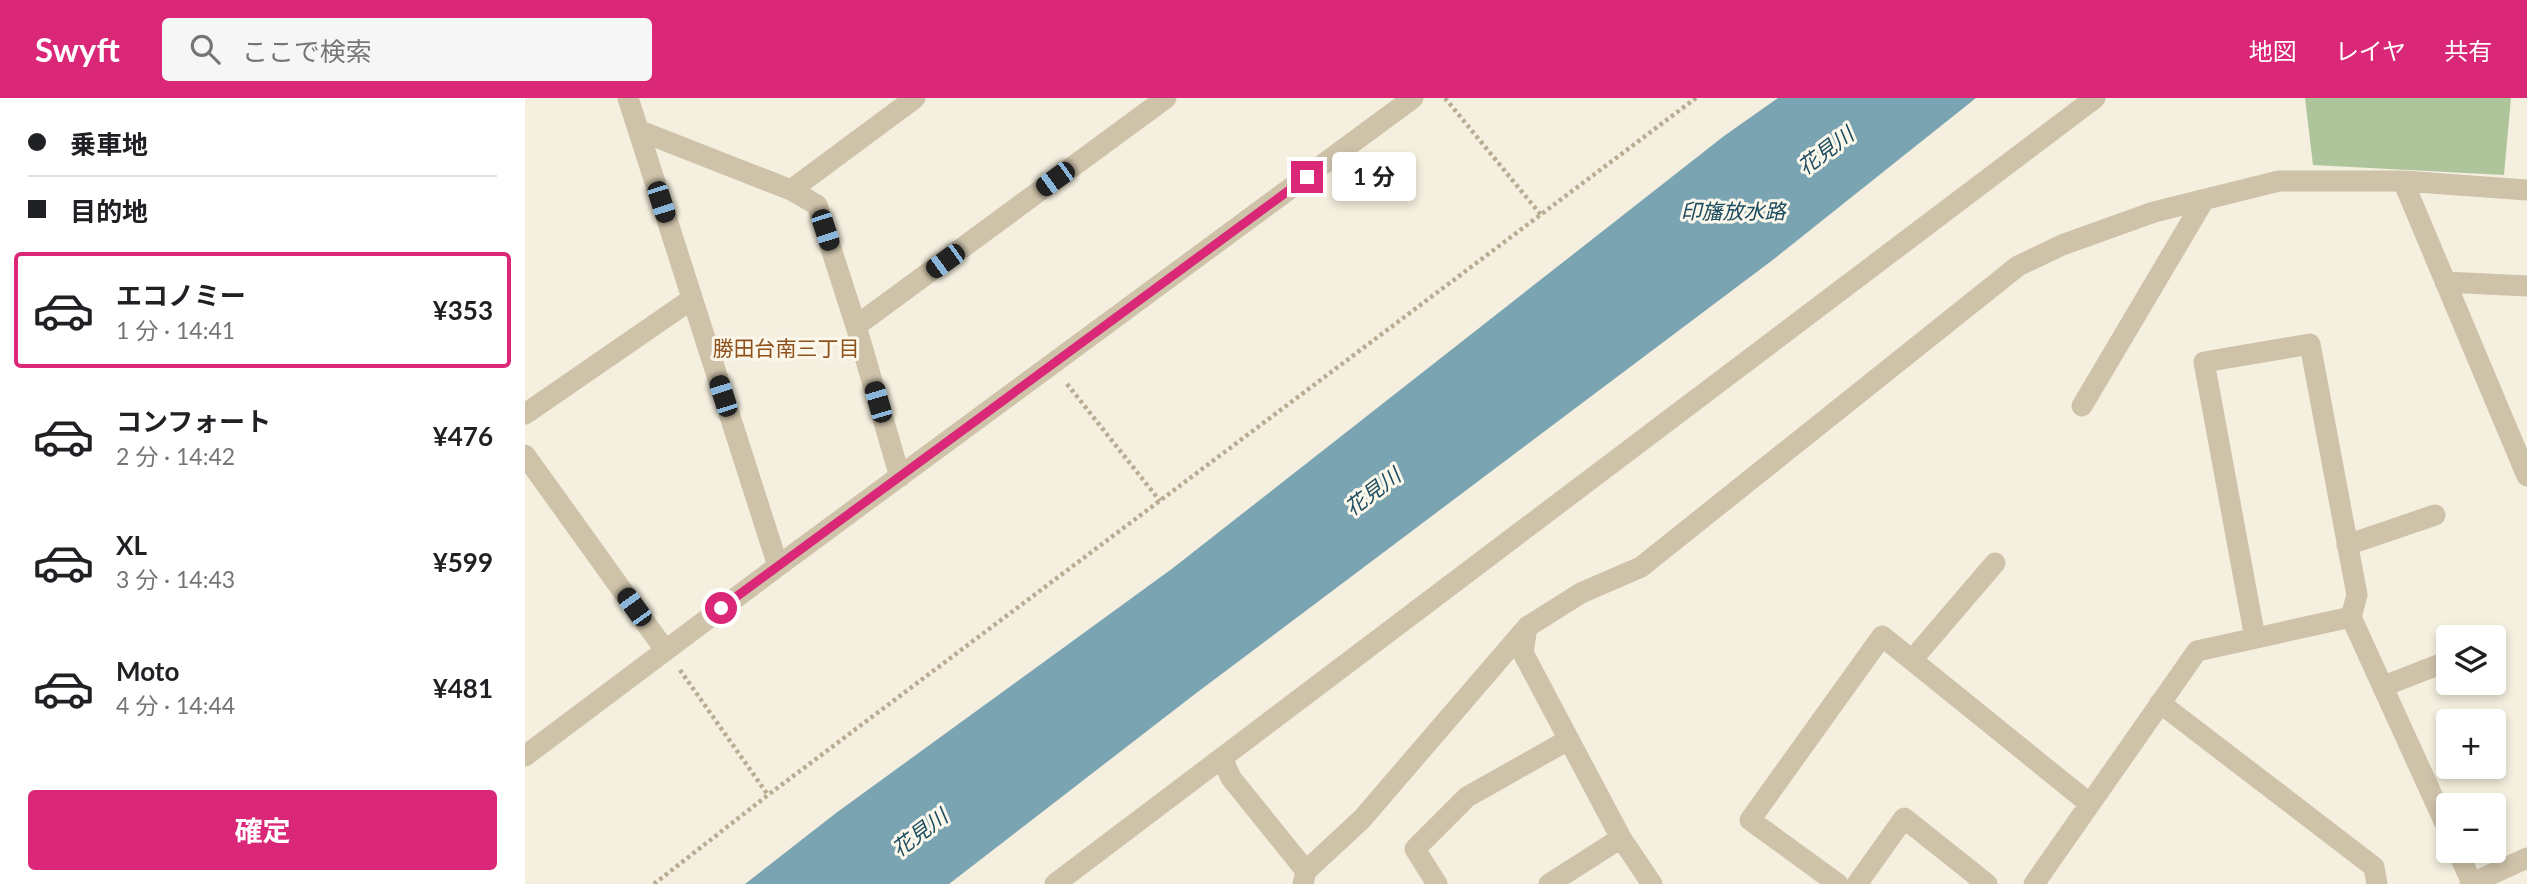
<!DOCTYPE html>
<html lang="ja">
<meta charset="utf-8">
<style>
body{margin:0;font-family:Lato,"Noto Sans JP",sans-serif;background:#f6f6f6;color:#202124;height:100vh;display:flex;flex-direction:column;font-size:26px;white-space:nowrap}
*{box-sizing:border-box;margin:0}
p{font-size:23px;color:#757577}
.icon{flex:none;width:38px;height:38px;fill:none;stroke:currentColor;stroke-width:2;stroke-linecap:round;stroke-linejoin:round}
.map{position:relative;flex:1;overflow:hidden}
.drawer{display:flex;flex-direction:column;background:#fff;width:525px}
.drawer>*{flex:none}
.banner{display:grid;align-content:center;height:154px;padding:0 28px;background:#fff}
.buttons{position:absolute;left:1911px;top:527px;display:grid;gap:14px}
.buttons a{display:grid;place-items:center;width:70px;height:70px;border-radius:7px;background:#fff;box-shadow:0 4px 10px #0003;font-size:35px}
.end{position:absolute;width:32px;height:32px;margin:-16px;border:9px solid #db2777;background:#fff;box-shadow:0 0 0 4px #fff}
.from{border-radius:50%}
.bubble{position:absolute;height:49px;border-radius:7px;background:#fff;box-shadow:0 4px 10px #0003;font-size:23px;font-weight:700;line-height:49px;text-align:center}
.car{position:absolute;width:21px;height:42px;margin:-21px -10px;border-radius:9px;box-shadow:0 0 5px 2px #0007;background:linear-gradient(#222 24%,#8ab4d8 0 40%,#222 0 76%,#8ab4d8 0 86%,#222 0)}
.banner b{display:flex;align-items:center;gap:24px;height:66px;font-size:26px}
.banner b+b{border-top:2px solid #e0e0e0}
.banner i{width:18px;height:18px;background:#202124}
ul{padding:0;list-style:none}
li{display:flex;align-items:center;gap:21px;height:116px;margin:0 14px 10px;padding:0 14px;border:4px solid transparent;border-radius:7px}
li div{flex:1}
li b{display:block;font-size:26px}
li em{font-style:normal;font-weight:700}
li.active{border-color:#db2777}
li>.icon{width:63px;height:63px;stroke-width:1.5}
.cta{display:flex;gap:14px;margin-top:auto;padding:14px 28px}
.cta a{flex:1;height:80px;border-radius:7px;background:#db2777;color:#fff;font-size:28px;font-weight:700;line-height:80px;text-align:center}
header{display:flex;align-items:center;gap:42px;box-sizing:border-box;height:98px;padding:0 35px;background:#db2777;color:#fff}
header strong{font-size:33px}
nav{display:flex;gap:38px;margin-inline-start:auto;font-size:24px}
.search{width:490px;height:63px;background:#f6f6f6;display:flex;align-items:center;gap:18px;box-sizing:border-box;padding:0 24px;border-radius:7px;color:#757577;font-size:26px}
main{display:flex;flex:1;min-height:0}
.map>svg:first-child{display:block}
.green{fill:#aec59c}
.water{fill:#7ba4b3}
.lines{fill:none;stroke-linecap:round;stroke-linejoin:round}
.path{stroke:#baac93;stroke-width:4.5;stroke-dasharray:3.5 3.5;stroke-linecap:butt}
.minor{stroke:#cec2a9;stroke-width:21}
.route{stroke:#db2777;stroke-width:9}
.labels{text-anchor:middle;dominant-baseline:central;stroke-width:6;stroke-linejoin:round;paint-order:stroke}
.water-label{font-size:21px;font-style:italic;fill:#1b4b5f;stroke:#fbf7eb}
.neighbourhood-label{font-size:21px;fill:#8f521c;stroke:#fbf7eb}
</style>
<header>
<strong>Swyft</strong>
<div class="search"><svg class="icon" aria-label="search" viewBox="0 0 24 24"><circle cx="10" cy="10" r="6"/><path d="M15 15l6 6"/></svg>ここで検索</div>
<nav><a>地図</a><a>レイヤ</a><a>共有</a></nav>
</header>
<main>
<section class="drawer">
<div class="banner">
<b><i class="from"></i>乗車地</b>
<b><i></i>目的地</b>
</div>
<ul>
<li class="active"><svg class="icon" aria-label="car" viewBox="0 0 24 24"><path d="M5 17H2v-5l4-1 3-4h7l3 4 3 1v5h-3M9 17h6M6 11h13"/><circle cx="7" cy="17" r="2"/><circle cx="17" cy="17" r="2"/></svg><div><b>エコノミー</b><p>1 分 · 14:41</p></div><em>¥353</em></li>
<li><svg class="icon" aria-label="car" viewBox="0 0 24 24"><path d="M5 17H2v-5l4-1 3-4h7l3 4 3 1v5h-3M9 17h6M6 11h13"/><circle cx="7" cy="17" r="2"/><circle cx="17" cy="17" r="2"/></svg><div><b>コンフォート</b><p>2 分 · 14:42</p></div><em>¥476</em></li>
<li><svg class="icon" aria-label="car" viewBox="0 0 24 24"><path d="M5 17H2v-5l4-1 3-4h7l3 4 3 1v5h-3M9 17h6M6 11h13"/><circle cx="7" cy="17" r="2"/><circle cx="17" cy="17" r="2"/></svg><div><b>XL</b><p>3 分 · 14:43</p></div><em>¥599</em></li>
<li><svg class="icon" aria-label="car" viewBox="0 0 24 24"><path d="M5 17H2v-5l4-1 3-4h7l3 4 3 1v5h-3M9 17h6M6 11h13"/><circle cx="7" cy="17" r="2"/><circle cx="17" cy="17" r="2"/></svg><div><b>Moto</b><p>4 分 · 14:44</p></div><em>¥481</em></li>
</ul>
<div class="cta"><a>確定</a></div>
</section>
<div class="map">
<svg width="2002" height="786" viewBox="0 0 2002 786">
<rect width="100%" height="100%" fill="#f4efde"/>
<!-- green -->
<path class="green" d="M1780,0h206l-7,77 -191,-10z"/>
<!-- water -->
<path class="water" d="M1253,0h198l-202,161 -579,435 -246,190h-204l91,-71 337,-245 551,-432z"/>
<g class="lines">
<!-- path -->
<path class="path" d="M920,0l96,117
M542,286l93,117
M155,572l88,125
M129,786l114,-89 928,-697"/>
<!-- minor -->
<path class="minor" d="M103,0l150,468
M113,32l153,60 124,-92
M1878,83l124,295
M266,92l26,15 39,121 44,151
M1920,184l82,4
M331,228l310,-228
M1557,308l122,-206
M0,316l167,-115
M0,357l140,195
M1822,447l88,-30
M1002,529l-4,26 98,185 31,46
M1730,540l-51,-276 106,-18 47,251 -6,22 97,213
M1387,562l83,-97
M1859,588l64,-25
M1635,605l214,164 3,17
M0,658l253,-190 635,-468
M697,660l9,20 75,93
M1932,752l15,33
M530,786l1040,-786
M778,786l3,-13 56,-52 165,-192 54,-34 60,-26 377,-301 44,-21 92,-33 125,-31h124l124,9
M912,786l-22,-35 52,-52 101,-57
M1024,786l72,-46
M1313,786l-88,-64 132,-184 208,168
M1332,786l47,-66 83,66
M1509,786l163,-233 154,-34
M1945,786l57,-26"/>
</g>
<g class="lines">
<!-- route -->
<path class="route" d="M196,510l586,-431"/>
</g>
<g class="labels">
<!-- water labels -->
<g class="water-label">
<text transform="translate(1300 52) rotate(-37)">花見川</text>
<text x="1208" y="112">印旛放水路</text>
<text transform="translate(847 393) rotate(-37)">花見川</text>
<text transform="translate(394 734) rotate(-37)">花見川</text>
</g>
<!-- neighbourhood labels -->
<g class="neighbourhood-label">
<text x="261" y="249">勝田台南三丁目</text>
</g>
</g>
</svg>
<div class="buttons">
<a><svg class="icon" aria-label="layers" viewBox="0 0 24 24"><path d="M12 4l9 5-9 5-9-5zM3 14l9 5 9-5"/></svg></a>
<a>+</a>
<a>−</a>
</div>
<i class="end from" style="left:196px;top:510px"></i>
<i class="end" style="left:782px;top:79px"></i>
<div class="bubble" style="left:807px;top:54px;width:84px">1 分</div>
<i class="car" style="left:530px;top:81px;rotate:234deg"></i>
<i class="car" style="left:136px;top:104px;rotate:162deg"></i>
<i class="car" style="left:300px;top:132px;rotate:162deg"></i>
<i class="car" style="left:420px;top:163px;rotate:234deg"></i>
<i class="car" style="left:198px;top:298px;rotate:342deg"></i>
<i class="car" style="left:353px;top:304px;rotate:344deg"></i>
<i class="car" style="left:109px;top:509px;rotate:324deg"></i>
</div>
</main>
